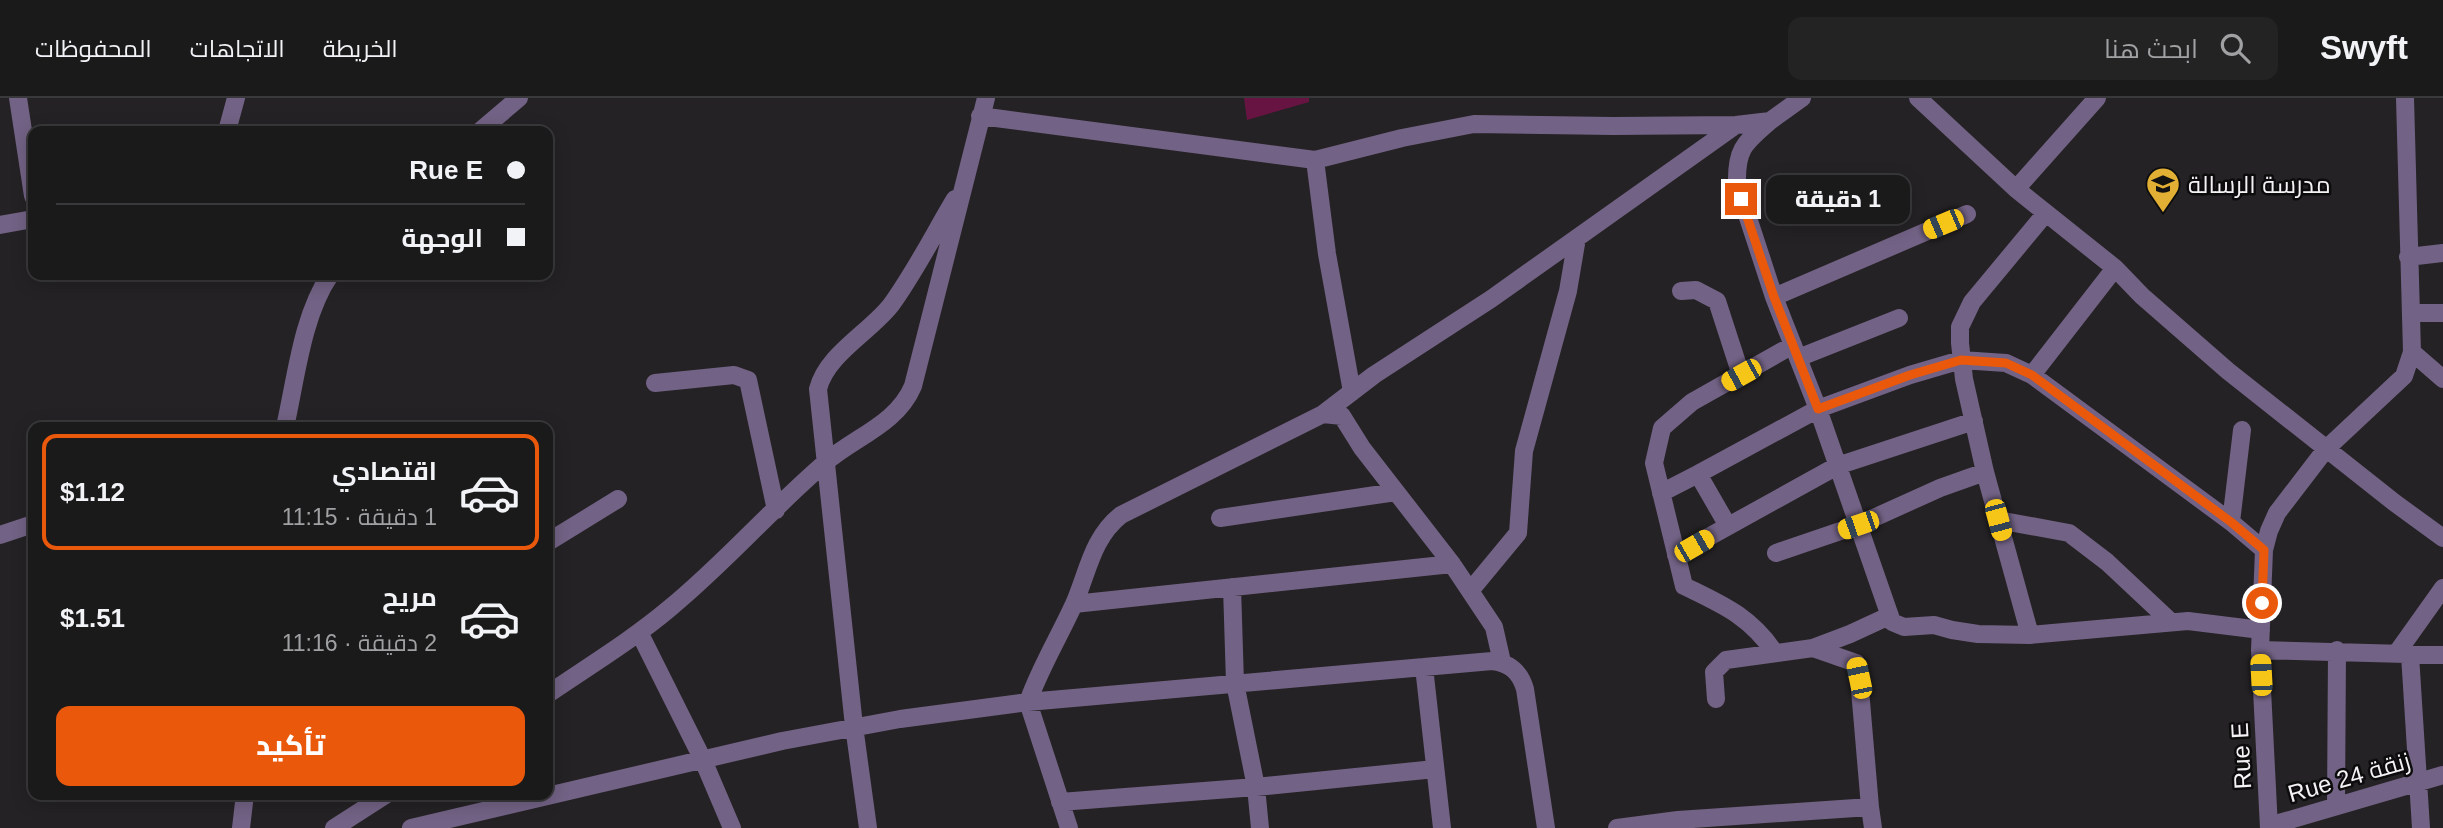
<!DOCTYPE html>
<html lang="ar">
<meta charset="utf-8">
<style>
body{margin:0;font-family:Helvetica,Cairo,sans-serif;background:#242324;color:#f1f3f6;direction:rtl;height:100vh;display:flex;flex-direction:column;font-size:26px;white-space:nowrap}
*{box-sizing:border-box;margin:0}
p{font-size:23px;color:#a0a1a3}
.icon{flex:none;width:38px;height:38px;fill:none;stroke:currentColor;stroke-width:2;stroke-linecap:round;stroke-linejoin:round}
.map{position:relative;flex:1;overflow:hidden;direction:ltr}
.side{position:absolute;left:28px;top:324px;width:525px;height:378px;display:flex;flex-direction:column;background:#1b1a1b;border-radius:14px;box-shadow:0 4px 18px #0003,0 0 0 2px #39383a;direction:rtl}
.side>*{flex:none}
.banner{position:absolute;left:28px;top:28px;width:525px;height:154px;border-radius:14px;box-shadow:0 4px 18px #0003,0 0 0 2px #39383a;direction:rtl;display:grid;align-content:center;height:154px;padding:0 28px;background:#1b1a1b}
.end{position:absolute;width:32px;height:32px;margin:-16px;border:9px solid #ea580c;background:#fff;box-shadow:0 0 0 4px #fff}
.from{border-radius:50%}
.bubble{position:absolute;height:49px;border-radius:14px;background:#1b1a1b;box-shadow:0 4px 18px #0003,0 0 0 2px #39383a;font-size:23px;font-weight:800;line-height:49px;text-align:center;direction:rtl}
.car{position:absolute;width:21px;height:42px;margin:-21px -10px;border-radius:9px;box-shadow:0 0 5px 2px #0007;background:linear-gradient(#f5c518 24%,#345 0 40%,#f5c518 0 76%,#345 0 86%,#f5c518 0)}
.banner b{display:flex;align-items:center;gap:24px;height:66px;font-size:26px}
.banner b+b{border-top:2px solid #39383a}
.banner i{width:18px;height:18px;background:#f1f3f6}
ul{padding:12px 0 0;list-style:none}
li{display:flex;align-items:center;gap:21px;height:116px;margin:0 14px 10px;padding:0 14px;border:4px solid transparent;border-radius:14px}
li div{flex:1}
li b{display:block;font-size:26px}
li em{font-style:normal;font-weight:800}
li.on{border-color:#ea580c}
li>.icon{width:63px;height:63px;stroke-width:1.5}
.primary-button{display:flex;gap:14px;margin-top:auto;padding:14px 28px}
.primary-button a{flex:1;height:80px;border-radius:14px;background:#ea580c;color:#fff;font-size:28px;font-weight:800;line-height:80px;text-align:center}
header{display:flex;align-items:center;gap:42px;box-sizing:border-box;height:98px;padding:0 35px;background:#1b1a1b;border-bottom:2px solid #39383a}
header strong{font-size:33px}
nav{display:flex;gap:38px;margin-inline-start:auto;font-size:24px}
.search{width:490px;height:63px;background:#242324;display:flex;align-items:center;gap:18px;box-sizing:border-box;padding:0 24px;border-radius:14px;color:#a0a1a3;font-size:26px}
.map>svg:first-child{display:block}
.building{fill:#681443}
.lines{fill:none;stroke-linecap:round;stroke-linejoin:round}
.minor{stroke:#726285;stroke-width:18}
.route{stroke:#ea580c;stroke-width:9}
.labels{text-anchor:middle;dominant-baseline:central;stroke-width:5;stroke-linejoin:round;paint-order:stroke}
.poi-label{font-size:24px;fill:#f4f2f4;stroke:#0d0c0d;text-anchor:start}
.street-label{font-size:24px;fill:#f4f2f4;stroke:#0d0c0d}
</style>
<header>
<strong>Swyft</strong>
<div class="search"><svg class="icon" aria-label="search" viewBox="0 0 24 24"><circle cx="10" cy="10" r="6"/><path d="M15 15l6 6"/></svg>ابحث هنا</div>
<nav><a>الخريطة</a><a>الاتجاهات</a><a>المحفوظات</a></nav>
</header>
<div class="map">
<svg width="2443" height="730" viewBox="0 0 2443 730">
<rect width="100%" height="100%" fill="#242224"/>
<!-- building -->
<path class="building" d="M1244,0h65v4l-62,18z"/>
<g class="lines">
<!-- minor -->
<path class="minor" d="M18,0l15,98
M1918,0l98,91 99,79 27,28 86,75 167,132 48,35
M980,18l335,44 87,-22 72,-14 139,2 123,-1 34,-4 32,-23
M1770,23c-25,22 -34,27 -33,63l37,113 44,112 74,213 12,5 30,-2 18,5 26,4 52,1 158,-14 73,9
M227,33l9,-33
M480,33l39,-33
M1315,62l12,94 25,138
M2016,91l81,-91
M0,127l33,-6
M2408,159l35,-4
M1681,193l15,-1 21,11 24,74
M1774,199l193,-83
M2411,215h32
M2412,254l31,27
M1798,260l101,-40
M2032,277l83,-107
M655,285l79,-8 14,5 28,130
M1323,316l51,-39 117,-76 245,-174
M285,329c11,-48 17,-111 45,-152
M1661,395l37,-19
M1220,420l176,-26
M1998,422l71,13 38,29 64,60
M2231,424l11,-92
M1728,428l-30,-52 120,-65 92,-34 51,-15 45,3 26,12 199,147 33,28
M0,437l33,-11
M548,444l70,-43
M1776,455l82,-28 82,-37 45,-16
M1676,457l161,-89 137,-45
M1232,489l3,96 21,104 4,41
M1470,493l48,-58 6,-82 44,-160 9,-53
M1074,506l378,-40
M639,534l64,128 29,68
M2030,537l-45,-163 -21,-93 -4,-36v-16l12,-25 73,-88
M1813,550l43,15 3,15 11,129
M2260,552l183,5
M1775,555c-25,-37 -52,-48 -91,-67l-30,-123 8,-35 30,-26 101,-57
M2396,556l47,-66
M2410,557l11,173
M1424,569l18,161
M548,596c41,-28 84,-54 122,-86 55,-45 102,-100 156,-146 29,-25 71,-38 87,-76l73,-288
M1716,601l-2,-27 12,-12 87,-12 37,-14 39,-18
M1060,704l196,-15 179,-18
M2336,708l1,-156
M2269,728l174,-51
M241,730l4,-34
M334,730l53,-34
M411,730l371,-87 118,-22 128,-17 464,-41c18,2 28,11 33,28l21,139
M868,730l-14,-102 -36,-337c9,-35 51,-56 73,-84 24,-33 43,-71 64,-106
M1069,730l-41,-126c12,-34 31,-65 46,-98 14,-32 18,-66 47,-89l202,-101 19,2 20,32 90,116 42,63 8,35
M1617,730l61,-8 192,-13 3,21
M2269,730l-9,-178 4,-100 5,-19 8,-18 49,-64 78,-73 8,-24 -7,-254"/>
</g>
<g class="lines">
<!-- route -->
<path class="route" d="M1741,101l33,98 44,112 92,-34 51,-15 45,3 26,12 199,147 33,28 -2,53"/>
</g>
<!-- icons -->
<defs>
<g id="school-pin" transform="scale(1.75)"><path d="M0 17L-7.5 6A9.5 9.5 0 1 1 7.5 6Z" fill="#e1af34" stroke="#0d0c0d"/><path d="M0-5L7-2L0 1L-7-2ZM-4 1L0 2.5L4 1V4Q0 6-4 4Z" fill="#111"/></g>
</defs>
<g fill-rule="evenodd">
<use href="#school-pin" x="2163" y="86"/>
</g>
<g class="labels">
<!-- poi labels -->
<g class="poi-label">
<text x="2188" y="86">مدرسة الرسالة</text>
</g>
<!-- street labels -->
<g class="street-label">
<text transform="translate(2241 658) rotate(-93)">Rue E</text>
<text transform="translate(2349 679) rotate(-16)">Rue 24 زنقة</text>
</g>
</g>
</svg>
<i class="end from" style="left:2262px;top:505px"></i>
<i class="end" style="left:1741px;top:101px"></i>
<div class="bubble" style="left:1766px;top:77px;width:144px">1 دقيقة</div>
<i class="car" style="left:1943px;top:126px;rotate:247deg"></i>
<i class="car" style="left:1741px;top:277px;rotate:241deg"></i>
<i class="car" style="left:1998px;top:422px;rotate:165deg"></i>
<i class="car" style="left:1858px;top:427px;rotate:251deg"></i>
<i class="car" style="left:1694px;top:448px;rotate:60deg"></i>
<i class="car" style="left:2261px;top:577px;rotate:357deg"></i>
<i class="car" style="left:1859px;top:580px;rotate:348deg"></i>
<div class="banner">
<b><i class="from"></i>Rue E</b>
<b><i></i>الوجهة</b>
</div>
<section class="side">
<ul>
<li class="on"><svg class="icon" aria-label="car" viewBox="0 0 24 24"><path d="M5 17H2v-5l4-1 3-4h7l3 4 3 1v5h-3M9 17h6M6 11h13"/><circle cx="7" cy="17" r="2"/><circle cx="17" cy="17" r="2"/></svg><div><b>اقتصادي</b><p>1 دقيقة · 11:15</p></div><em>$1.12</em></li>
<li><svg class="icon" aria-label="car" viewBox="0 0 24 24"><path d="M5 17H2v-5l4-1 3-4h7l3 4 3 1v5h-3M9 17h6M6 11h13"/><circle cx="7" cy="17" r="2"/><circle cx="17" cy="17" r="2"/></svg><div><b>مريح</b><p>2 دقيقة · 11:16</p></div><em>$1.51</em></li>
</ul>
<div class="primary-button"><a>تأكيد</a></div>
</section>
</div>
